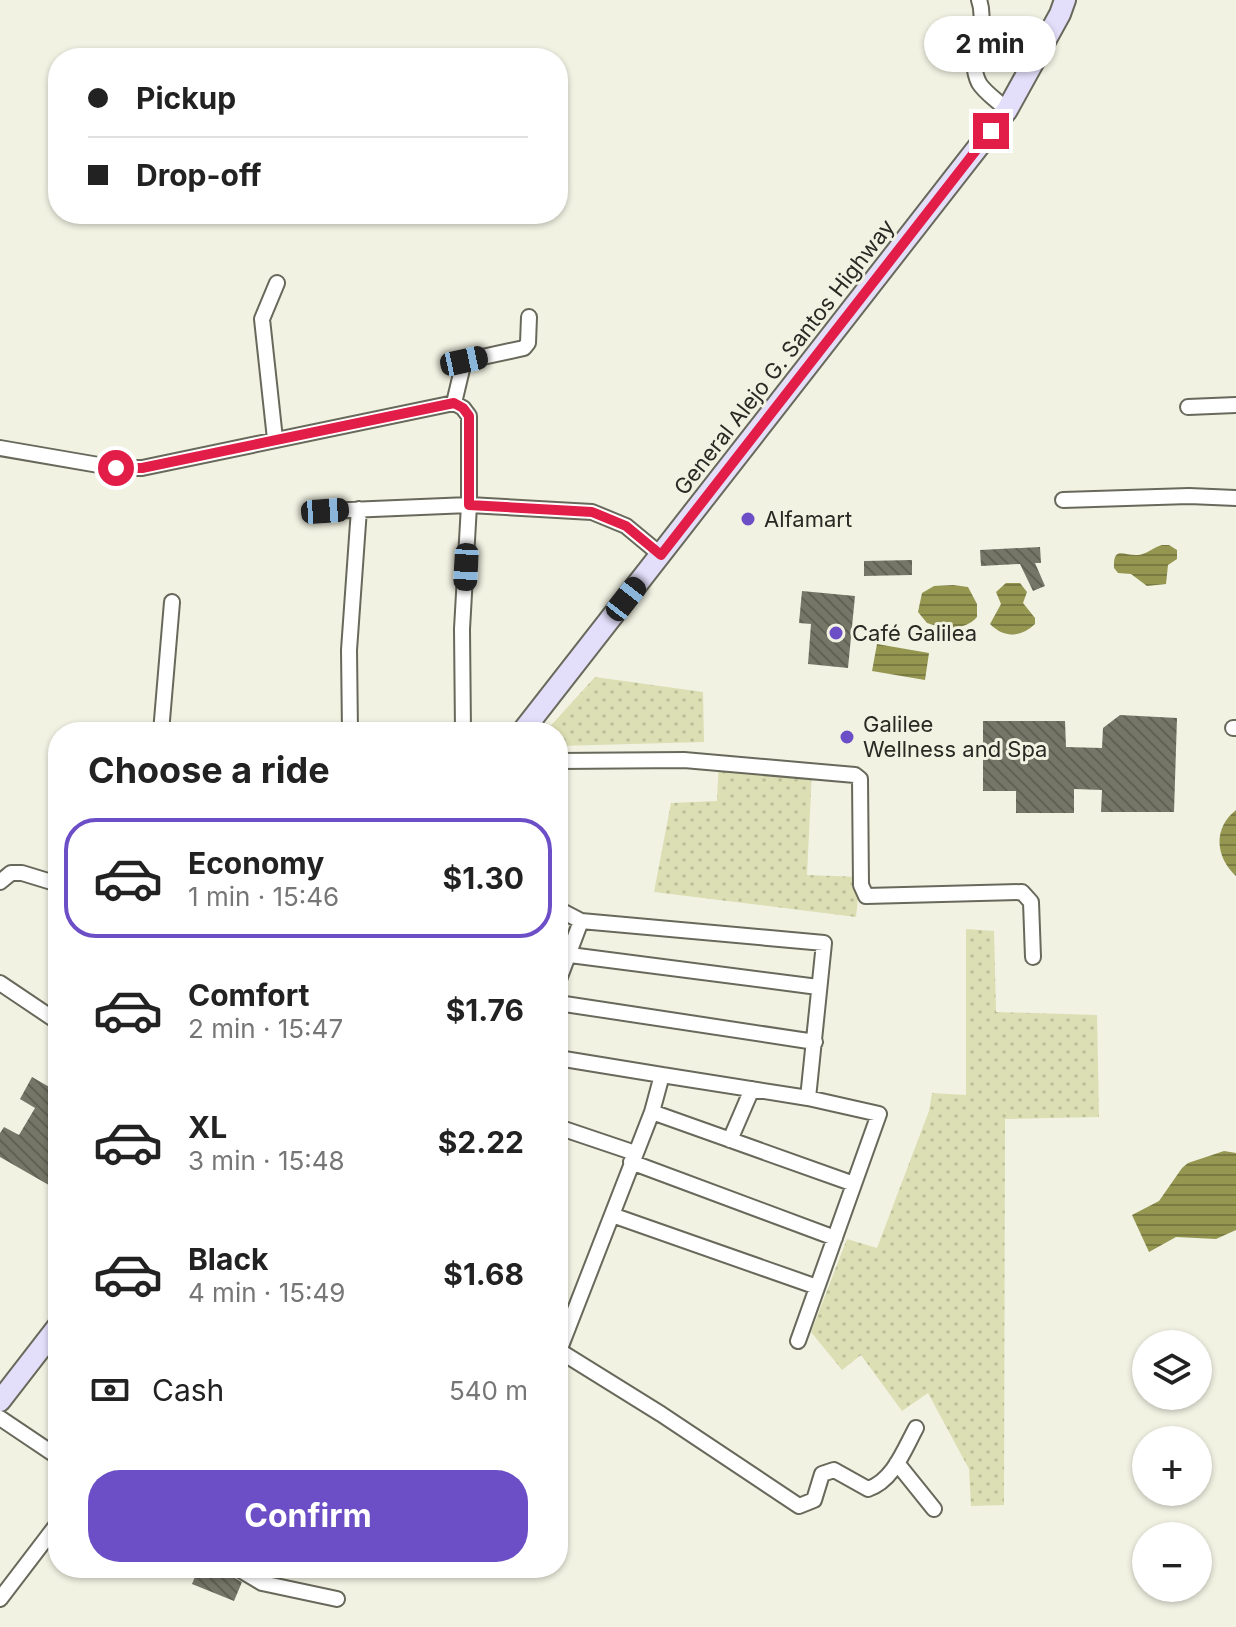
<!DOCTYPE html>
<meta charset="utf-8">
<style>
body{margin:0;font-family:Inter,sans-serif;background:#f6f6f6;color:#222;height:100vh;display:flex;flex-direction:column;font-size:30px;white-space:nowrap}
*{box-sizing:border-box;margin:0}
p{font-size:26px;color:#767676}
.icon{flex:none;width:44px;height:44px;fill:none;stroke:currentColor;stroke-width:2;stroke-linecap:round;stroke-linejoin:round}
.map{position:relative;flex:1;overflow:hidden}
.panel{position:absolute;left:48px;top:722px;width:520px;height:856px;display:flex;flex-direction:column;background:#fff;border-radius:32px;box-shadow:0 2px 6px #0004}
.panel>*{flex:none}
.hud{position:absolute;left:48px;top:48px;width:520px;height:176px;border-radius:32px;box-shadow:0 2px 6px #0004;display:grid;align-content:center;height:176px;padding:0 40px;background:#fff}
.tools{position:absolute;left:1132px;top:1330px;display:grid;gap:16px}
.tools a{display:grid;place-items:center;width:80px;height:80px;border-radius:50%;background:#fff;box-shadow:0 2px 6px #0004;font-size:40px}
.end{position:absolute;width:36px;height:36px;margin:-18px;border:10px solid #e11d48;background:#fff;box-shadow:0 0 0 4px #fff}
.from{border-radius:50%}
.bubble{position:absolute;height:56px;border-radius:28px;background:#fff;box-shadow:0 2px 6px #0004;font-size:26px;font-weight:700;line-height:56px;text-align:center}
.car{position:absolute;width:24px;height:48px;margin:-24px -12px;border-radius:10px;box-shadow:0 0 6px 2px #0007;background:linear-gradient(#222 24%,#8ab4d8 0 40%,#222 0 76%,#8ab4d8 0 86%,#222 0)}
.hud b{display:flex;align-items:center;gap:28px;height:76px;font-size:30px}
.hud b+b{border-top:2px solid #e0e0e0}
.hud i{width:20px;height:20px;background:#222}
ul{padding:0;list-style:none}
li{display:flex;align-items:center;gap:24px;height:120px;margin:0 16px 12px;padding:0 24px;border:4px solid transparent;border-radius:32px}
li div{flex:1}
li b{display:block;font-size:30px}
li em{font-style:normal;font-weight:700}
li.on{border-color:#6c4ec7}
li>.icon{width:72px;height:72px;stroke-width:1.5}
h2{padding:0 40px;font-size:36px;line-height:96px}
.pay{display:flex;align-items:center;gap:20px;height:88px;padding:0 40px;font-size:30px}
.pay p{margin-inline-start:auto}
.button{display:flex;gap:16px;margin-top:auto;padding:16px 40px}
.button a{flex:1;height:92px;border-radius:32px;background:#6c4ec7;color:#fff;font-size:32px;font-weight:700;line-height:92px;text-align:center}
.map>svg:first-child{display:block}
.grass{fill:url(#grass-dots)}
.water{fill:url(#water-rules)}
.building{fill:url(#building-back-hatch)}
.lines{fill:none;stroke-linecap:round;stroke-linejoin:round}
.minor-casing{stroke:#68695b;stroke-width:18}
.secondary-casing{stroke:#68695b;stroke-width:24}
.minor{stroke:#fff;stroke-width:14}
.secondary{stroke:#e3defa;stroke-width:20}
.route{stroke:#e11d48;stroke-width:10}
.poi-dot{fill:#6c4ec7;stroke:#f1f2e2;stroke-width:3}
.labels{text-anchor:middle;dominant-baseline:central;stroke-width:6;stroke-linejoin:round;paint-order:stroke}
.street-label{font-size:22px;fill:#292a24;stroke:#f1f2e2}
.poi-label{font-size:22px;fill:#292a24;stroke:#f1f2e2;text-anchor:start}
</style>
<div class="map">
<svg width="1236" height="1627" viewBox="0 0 1236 1627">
<defs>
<pattern id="grass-dots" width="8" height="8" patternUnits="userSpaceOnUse" patternTransform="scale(2)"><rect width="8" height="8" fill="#dcdeb3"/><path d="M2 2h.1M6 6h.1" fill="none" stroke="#bdbf9a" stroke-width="1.8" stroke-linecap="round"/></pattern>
<pattern id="water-rules" width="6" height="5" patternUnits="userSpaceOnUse" patternTransform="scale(2)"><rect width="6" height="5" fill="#959751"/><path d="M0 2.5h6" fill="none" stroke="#7a7b43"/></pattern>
<pattern id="building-back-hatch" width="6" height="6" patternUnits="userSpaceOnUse" patternTransform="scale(2)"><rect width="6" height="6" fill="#757667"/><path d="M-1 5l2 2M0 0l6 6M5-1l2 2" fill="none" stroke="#606155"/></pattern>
</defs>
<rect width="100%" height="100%" fill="#f1f2e2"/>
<!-- grass -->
<path class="grass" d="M595,677l108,15 1,50 -146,4v-14h-13z
M719,761l93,9 -5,105 53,2 -4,40 -202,-25 17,-89 46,-2z
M966,929l28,2 2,81 101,3 2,102 -94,2 -1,386 -33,1 -2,-37 -41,-76 -26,18 -41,-56 -19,15 -31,-38 36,-93 30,9 52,-137 3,-18 34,2z"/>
<!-- water -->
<path class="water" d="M1162,545h7l8,5v9l-9,6 -2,19 -19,2 -16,-12 -13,-1 -4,-5c-1,-22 9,-13 22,-13 8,1 18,-8 26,-10z
M1006,583h14l7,9 -4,11 12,15v6c-15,14 -31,14 -45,0l11,-20 -5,-12z
M953,585l15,2 9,17v13c-12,14 -34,12 -50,6l-9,-11 4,-19 12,-7z
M877,644l52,9 -4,27 -53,-9z
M1236,810v66c-21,-19 -23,-48 0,-66z
M1224,1151l12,2v77l-20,9 -40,-2 -27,15 -17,-37 27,-14 23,-33 6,-5z"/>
<!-- building -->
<path class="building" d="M1040,547l1,16h-6l10,23 -12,5 -13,-27 -39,2 -1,-16z
M912,560v15l-48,1v-15z
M802,591l53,5 -7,72 -40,-4 3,-40 -12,-1z
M1120,715l57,3 -3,94h-73l1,-22 -28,-1v24h-58v-22h-33v-70h82l1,26 36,1 1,-20z
M32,1077l26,15v88l-4,8 -54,-31v-24l4,-6 15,8 16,-27 -15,-9z
M209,1568h18l2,7 13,7 -8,19 -42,-17 5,-12 9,4z"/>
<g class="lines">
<!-- minor casing -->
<g class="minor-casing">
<path id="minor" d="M979,0c10,27 -14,56 0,83 5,9 20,19 28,27
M454,403l10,-42 60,-13 4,-5 1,-26
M1188,407l48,-2
M275,439l-13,-120 15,-36
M0,448l116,20h26l312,-65 9,5 6,8v89l-7,124 1,103
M1063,500l126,-4 47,2
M325,511l144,-6 123,7 34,14 35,29
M1233,728h3
M161,732l11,-130
M350,732l-1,-82 10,-141
M558,761l126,-1 171,15 5,4 1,106 5,11 156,-4 9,10 2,55
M0,882l11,-9h11l36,11
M558,909l23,12 243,22 -16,155
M570,955l248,32
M558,982l23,-61
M0,983l58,39
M558,1003l257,39
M558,1058l104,17
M652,1112l202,72
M558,1127l77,26
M730,1140l22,-51
M631,1162l204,76
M612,1215l205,72
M558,1350l103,64 138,92 15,-6 8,-26 12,-4 34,19c25,-8 36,-39 48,-61
M559,1351l93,-239 10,-37 146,23 71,16 -81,227
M0,1418l58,39
M897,1463l37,46
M237,1568l25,15 75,16
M0,1599l58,-76"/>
</g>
<!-- secondary casing -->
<g class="secondary-casing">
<path id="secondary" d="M522,732l485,-622 53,-96 5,-14
M0,1401l58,-75"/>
</g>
<!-- minor -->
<use href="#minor" class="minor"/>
<!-- secondary -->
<use href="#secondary" class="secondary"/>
</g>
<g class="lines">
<!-- route -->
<path class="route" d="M116,468h26l312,-65 9,5 6,8v89l123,7 34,14 35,29 330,-424"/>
</g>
<!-- markers -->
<g class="poi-dot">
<circle cx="748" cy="519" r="8"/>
<circle cx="836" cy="633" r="8"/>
<circle cx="847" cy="737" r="8"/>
</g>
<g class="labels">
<!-- street labels -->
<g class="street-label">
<text transform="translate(784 357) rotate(-52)">General Alejo G. Santos Highway</text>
</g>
<!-- poi labels -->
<g class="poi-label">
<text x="764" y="519">Alfamart</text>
<text x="852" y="633">Café Galilea</text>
<text x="863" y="724">Galilee<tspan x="863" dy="25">Wellness and Spa</tspan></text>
</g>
</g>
</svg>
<div class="tools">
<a><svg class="icon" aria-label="layers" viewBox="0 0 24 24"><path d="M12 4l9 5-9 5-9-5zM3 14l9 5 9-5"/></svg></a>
<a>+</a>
<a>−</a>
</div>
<i class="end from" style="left:116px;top:468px"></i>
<i class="end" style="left:991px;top:131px"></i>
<div class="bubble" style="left:924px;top:16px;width:132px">2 min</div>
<i class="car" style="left:464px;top:361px;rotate:78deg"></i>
<i class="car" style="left:325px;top:511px;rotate:86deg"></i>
<i class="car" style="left:466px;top:567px;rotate:183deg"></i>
<i class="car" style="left:626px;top:599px;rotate:38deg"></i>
<div class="hud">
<b><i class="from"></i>Pickup</b>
<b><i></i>Drop-off</b>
</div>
<section class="panel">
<h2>Choose a ride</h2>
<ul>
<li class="on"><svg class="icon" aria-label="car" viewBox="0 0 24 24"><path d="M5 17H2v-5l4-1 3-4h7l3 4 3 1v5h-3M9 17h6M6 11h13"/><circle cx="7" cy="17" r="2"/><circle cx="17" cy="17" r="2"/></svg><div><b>Economy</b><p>1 min · 15:46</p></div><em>$1.30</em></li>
<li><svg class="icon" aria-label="car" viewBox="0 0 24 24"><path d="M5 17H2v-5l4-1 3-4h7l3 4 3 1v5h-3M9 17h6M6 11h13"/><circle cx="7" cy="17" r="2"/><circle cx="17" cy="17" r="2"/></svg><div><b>Comfort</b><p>2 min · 15:47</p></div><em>$1.76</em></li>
<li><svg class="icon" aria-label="car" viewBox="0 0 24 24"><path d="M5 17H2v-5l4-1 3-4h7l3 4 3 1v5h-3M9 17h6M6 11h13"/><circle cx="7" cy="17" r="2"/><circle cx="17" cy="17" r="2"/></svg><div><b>XL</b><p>3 min · 15:48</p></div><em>$2.22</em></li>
<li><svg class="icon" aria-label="car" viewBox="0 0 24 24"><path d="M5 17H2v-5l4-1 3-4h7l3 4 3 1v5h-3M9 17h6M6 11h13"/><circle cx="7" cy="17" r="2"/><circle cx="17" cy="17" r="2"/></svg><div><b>Black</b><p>4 min · 15:49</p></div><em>$1.68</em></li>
</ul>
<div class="pay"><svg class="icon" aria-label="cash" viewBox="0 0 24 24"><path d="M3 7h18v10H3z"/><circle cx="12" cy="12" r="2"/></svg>Cash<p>540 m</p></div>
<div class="button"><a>Confirm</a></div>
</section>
</div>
